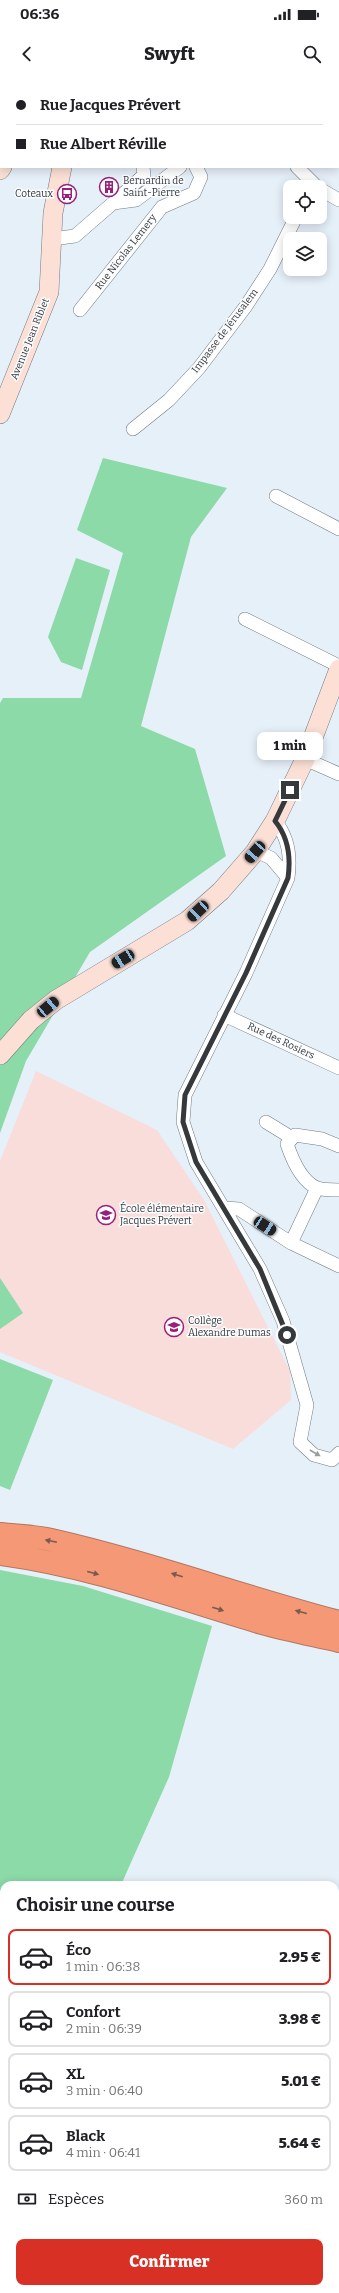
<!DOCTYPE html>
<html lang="fr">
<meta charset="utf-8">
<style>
body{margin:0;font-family:Bitter,serif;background:#f2f2f2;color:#202124;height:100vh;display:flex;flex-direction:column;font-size:15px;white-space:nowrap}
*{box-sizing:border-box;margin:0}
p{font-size:13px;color:#757577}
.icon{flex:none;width:22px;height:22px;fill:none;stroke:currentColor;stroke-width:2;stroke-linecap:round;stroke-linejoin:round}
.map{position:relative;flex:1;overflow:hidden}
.panel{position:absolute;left:0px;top:1801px;width:339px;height:412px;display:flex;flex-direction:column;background:#fff;border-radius:12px 12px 0 0;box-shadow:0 2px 10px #0003}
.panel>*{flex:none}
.guide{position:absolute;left:0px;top:0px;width:339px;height:88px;box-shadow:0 2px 10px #0003;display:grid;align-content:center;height:88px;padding:0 16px;background:#fff}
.tools{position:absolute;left:283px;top:100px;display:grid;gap:8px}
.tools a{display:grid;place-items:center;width:44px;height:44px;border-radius:8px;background:#fff;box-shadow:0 2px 10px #0003;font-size:20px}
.end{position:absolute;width:18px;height:18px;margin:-9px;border:5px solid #35393c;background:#fff;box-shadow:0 0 0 2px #fff}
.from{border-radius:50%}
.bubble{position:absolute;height:28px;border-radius:8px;background:#fff;box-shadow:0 2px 10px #0003;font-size:13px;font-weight:800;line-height:28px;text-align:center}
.car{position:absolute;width:12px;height:24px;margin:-12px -6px;border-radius:5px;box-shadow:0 0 3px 1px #0007;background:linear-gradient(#222 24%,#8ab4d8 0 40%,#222 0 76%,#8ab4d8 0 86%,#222 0)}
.guide b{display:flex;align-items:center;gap:14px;height:38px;font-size:15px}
.guide b+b{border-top:1px solid #e0e0e0}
.guide i{width:10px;height:10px;background:#202124}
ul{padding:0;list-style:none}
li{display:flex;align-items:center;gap:12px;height:56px;margin:0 8px 6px;padding:0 8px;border:2px solid #e0e0e0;border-radius:8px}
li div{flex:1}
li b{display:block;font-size:15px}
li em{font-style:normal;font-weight:800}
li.active{border-color:#d93025}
li>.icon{width:36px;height:36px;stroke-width:1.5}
h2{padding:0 16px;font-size:18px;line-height:48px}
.pay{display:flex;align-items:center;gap:10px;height:44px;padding:0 16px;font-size:15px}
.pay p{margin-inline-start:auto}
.button{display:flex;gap:8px;margin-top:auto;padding:8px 16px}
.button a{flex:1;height:46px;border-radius:8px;background:#d93025;color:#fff;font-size:16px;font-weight:800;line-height:46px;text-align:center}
.status{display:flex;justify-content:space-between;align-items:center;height:28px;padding:0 20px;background:#fff;direction:ltr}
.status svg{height:11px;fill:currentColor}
header{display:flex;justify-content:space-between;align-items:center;height:52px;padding:0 16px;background:#fff;font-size:18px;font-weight:800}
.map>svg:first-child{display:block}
.education{fill:#f8ddda}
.green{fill:#8bdaa7}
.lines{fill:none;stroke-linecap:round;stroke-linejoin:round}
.street-casing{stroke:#737b84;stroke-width:14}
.secondary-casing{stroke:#737b84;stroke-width:20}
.highway-casing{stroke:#b27761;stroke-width:24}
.street{stroke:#fff;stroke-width:13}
.secondary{stroke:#fce0d6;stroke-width:19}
.highway{stroke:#f59875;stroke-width:22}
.oneway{fill:#9a9c9e}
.oneway2{fill:#785a50}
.route{stroke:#35393c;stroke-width:5}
.labels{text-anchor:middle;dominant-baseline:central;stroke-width:3;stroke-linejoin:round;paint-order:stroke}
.poi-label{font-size:10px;fill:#35393c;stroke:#fafcfe;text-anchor:start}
.street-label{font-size:10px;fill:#35393c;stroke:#fafcfe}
</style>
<div class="status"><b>06:36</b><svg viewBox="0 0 49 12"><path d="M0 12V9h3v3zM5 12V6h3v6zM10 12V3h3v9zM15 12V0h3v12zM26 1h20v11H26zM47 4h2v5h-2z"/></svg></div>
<header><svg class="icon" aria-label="back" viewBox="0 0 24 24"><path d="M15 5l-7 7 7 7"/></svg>Swyft<svg class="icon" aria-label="search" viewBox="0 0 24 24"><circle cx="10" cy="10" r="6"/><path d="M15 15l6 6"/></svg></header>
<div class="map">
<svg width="339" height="2213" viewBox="0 0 339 2213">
<rect width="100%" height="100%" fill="#e6f0f9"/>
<!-- education -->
<path class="education" d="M36,991l121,59 47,70 86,171 1,29 -58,49 -233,-97v-191z"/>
<!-- green -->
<path class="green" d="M103,378l124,30 -36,49 -50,189 54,23 31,107 -136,96 -64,109 -26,72v-430l3,-5h78l42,-145 -46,-23z
M76,478l34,12 -28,100 -21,-8 -13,-25z
M0,1198l23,35 -23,16z
M0,1279l53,21 -43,110 -10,-4z
M0,1490l83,16 129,40 -43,151 -48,108h-117v78l-4,3z"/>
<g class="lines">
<!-- street casing -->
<g class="street-casing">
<path id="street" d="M98,1v-1
M297,87l20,20
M320,109l19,11
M113,123l31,-28 -1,-8
M52,159l23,-3 38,-33 23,-3 44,-33
M80,230l82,-103 32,-14 7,-16 -5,-10
M133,349l36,-29 30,-32 47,-62 24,-37 26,-52
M276,416l63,33
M245,539l94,47
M305,679l34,15
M275,741c14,17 16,36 13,57l-42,95 -61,122 -2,27 13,40 64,107 23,52 24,84 -7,37 14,13 18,5 7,-7
M256,771l15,7 17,20
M224,935l115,53
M266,1042l26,16
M339,1066l-17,-7 -27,-4 -8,9c5,15 14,37 30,44 6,2 16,2 22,2
M225,1128l14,1 52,34 48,23
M291,1163l26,-55"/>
</g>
<!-- secondary casing -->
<g class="secondary-casing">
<path id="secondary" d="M49,1l1,-1
M0,90l2,-3
M0,334l49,-122 4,-79 9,-46
M0,975l31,-35 25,-20 131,-79 34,-30 34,-39 20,-31 30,-62 34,-90"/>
</g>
<!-- highway casing -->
<g class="highway-casing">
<path id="highway" d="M0,1454c17,2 34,2 51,6 97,22 192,57 288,82
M0,1474c90,12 175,43 262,69 25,7 51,12 77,18"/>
</g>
<!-- street -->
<use href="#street" class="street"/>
<!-- secondary -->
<use href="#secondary" class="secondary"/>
<!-- highway -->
<use href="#highway" class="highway"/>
</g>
<!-- one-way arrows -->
<defs><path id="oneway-solid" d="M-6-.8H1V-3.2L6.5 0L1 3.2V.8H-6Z"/></defs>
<use class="oneway" href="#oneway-solid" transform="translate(315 1373) rotate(30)"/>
<g class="oneway2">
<use href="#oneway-solid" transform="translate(51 1461) rotate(-168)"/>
<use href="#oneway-solid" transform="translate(93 1493) rotate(15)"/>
<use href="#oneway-solid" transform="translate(177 1495) rotate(-162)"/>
<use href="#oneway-solid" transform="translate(218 1529) rotate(17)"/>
<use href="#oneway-solid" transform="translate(301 1532) rotate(-165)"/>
</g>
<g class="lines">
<!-- route -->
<path class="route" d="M287,1255l-27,-66 -64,-107 -13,-40 2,-27 61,-122 42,-95c3,-21 1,-40 -13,-57l15,-31"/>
</g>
<!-- icons -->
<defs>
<g id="building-ring" transform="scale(1)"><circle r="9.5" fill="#fafcfe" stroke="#99207a" stroke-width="1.5"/><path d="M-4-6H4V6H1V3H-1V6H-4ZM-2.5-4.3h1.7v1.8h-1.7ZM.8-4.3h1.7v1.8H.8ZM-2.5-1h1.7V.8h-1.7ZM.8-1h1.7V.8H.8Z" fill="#99207a"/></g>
<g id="bus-ring" transform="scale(1)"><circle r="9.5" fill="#fafcfe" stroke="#99207a" stroke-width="1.5"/><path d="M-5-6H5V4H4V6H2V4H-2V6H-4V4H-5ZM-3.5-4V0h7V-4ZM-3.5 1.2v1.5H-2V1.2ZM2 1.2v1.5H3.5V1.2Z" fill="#99207a"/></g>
<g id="school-ring" transform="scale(1)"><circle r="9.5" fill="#fafcfe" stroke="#99207a" stroke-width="1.5"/><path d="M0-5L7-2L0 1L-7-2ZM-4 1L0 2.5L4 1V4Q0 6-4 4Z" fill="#99207a"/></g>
</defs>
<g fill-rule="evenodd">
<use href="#building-ring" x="109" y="107"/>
<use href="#bus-ring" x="67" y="114"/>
<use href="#school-ring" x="106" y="1135"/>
<use href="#school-ring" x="174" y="1247"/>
</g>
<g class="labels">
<!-- poi labels -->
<g class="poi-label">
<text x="123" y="101">Bernardin de<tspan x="123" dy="12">Saint-Pierre</tspan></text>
<text x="53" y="114" text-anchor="end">Coteaux</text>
<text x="120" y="1129">École élémentaire<tspan x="120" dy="12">Jacques Prévert</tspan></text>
<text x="188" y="1241">Collège<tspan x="188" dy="12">Alexandre Dumas</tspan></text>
</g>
<!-- street labels -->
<g class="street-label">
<text transform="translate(126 172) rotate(-52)">Rue Nicolas Lemery</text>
<text transform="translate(225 251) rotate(-53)">Impasse de Jérusalem</text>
<text transform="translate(30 259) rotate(-68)">Avenue Jean Riblet</text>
<text transform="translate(281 961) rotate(25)">Rue des Rosiers</text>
</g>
</g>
</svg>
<div class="tools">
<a><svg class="icon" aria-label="locate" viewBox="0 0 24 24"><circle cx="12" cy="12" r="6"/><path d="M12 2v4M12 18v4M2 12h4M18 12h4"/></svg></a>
<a><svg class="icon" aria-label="layers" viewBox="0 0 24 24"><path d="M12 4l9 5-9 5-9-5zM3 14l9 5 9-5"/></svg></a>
</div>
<i class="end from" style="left:287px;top:1255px"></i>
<i class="end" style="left:290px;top:710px"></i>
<div class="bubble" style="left:257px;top:652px;width:66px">1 min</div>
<i class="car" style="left:255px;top:772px;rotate:221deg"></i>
<i class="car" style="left:198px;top:831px;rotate:227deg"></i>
<i class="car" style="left:123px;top:879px;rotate:239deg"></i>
<i class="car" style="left:48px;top:927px;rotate:50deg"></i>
<i class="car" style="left:265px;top:1146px;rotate:123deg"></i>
<div class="guide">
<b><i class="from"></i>Rue Jacques Prévert</b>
<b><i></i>Rue Albert Réville</b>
</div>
<section class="panel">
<h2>Choisir une course</h2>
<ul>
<li class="active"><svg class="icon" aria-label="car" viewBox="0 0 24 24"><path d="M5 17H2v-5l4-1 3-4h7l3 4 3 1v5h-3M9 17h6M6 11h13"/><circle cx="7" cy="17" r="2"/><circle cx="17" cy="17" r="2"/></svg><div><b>Éco</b><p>1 min · 06:38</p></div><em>2.95 €</em></li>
<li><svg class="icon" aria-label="car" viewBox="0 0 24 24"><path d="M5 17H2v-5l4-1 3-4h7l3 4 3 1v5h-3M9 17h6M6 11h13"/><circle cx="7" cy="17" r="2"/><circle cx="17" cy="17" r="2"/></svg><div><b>Confort</b><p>2 min · 06:39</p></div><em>3.98 €</em></li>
<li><svg class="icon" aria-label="car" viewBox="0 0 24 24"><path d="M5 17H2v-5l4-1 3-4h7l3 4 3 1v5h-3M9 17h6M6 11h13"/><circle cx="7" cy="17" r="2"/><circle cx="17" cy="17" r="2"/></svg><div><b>XL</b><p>3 min · 06:40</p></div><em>5.01 €</em></li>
<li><svg class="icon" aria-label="car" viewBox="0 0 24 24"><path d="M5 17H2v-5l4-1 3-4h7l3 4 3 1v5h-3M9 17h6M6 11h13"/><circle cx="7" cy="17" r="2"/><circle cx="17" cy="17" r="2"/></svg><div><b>Black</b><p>4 min · 06:41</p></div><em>5.64 €</em></li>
</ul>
<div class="pay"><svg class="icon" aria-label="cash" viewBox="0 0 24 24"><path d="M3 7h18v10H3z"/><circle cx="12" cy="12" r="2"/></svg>Espèces<p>360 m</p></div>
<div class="button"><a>Confirmer</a></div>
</section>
</div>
